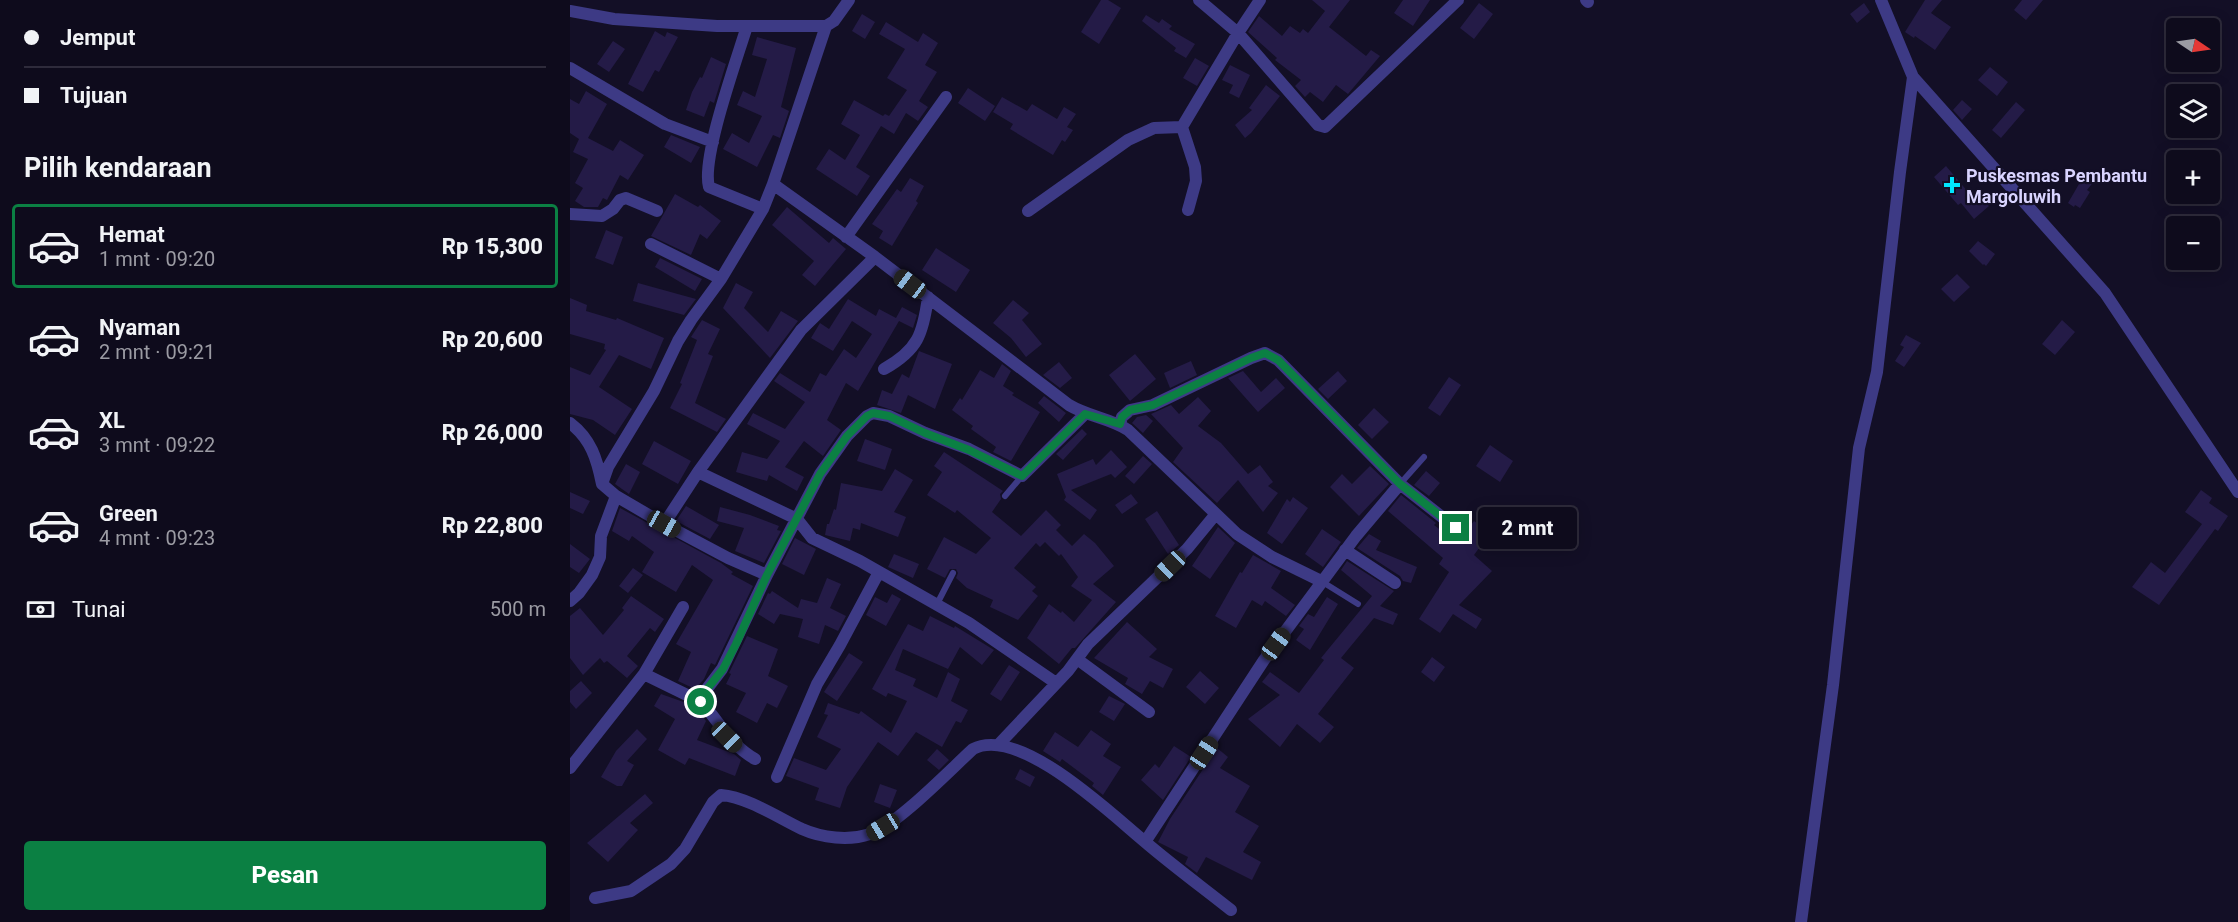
<!DOCTYPE html>
<html lang="id">
<meta charset="utf-8">
<style>
body{margin:0;font-family:Roboto,sans-serif;background:#1c1929;color:#f1f3f6;height:100vh;display:flex;flex-direction:column;font-size:22px;white-space:nowrap}
*{box-sizing:border-box;margin:0}
p{font-size:20px;color:#9b9ba3}
.icon{flex:none;width:33px;height:33px;fill:none;stroke:currentColor;stroke-width:2;stroke-linecap:round;stroke-linejoin:round}
.map{position:relative;flex:1;overflow:hidden}
.sheet{display:flex;flex-direction:column;background:#0e0b1c;width:570px}
.sheet>*{flex:none}
.guide{display:grid;align-content:center;height:132px;padding:0 24px;background:#0e0b1c}
.needle{width:39px;rotate:103deg}
.buttons{position:absolute;left:1596px;top:18px;display:grid;gap:12px}
.buttons a{display:grid;place-items:center;width:54px;height:54px;border-radius:6px;background:#0e0b1c;box-shadow:0 3px 15px #0003,0 0 0 2px #2e2b3b;font-size:30px}
.end{position:absolute;width:27px;height:27px;margin:-14px;border:8px solid #0b8043;background:#fff;box-shadow:0 0 0 3px #fff}
.from{border-radius:50%}
.bubble{position:absolute;height:42px;border-radius:6px;background:#0e0b1c;box-shadow:0 3px 15px #0003,0 0 0 2px #2e2b3b;font-size:20px;font-weight:800;line-height:42px;text-align:center}
.car{position:absolute;width:18px;height:36px;margin:-18px -9px;border-radius:8px;box-shadow:0 0 4px 2px #0007;background:linear-gradient(#222 24%,#8ab4d8 0 40%,#222 0 76%,#8ab4d8 0 86%,#222 0)}
.guide b{display:flex;align-items:center;gap:21px;height:57px;font-size:22px}
.guide b+b{border-top:2px solid #2e2b3b}
.guide i{width:15px;height:15px;background:#f1f3f6}
ul{padding:0;list-style:none}
li{display:flex;align-items:center;gap:18px;height:84px;margin:0 12px 9px;padding:0 12px;border:3px solid transparent;border-radius:6px}
li div{flex:1}
li b{display:block;font-size:22px}
li em{font-style:normal;font-weight:800}
li.active{border-color:#0b8043}
li>.icon{width:54px;height:54px;stroke-width:1.5}
h2{padding:0 24px;font-size:27px;line-height:72px}
.pay{display:flex;align-items:center;gap:15px;height:66px;padding:0 24px;font-size:22px}
.pay p{margin-inline-start:auto}
.action{display:flex;gap:12px;margin-top:auto;padding:12px 24px}
.action a{flex:1;height:69px;border-radius:6px;background:#0b8043;color:#fff;font-size:24px;font-weight:800;line-height:69px;text-align:center}
main{display:flex;flex:1;min-height:0}
.map>svg:first-child{display:block}
.building{fill:#241b47}
.lines{fill:none;stroke-linecap:round;stroke-linejoin:round}
.lane{stroke:#3d3a85;stroke-width:6}
.street{stroke:#3d3a85;stroke-width:12}
.route{stroke:#0b8043;stroke-width:8}
.poi-dot{fill:#00e5ff;stroke:#130f26;stroke-width:2}
.labels{text-anchor:middle;dominant-baseline:central;stroke-width:4.5;stroke-linejoin:round;paint-order:stroke}
.poi-label{font-size:18px;font-weight:bold;fill:#d9d4ff;stroke:#130f26;text-anchor:start}
</style>
<main>
<section class="sheet">
<div class="guide">
<b><i class="from"></i>Jemput</b>
<b><i></i>Tujuan</b>
</div>
<h2>Pilih kendaraan</h2>
<ul>
<li class="active"><svg class="icon" aria-label="car" viewBox="0 0 24 24"><path d="M5 17H2v-5l4-1 3-4h7l3 4 3 1v5h-3M9 17h6M6 11h13"/><circle cx="7" cy="17" r="2"/><circle cx="17" cy="17" r="2"/></svg><div><b>Hemat</b><p>1 mnt · 09:20</p></div><em>Rp 15,300</em></li>
<li><svg class="icon" aria-label="car" viewBox="0 0 24 24"><path d="M5 17H2v-5l4-1 3-4h7l3 4 3 1v5h-3M9 17h6M6 11h13"/><circle cx="7" cy="17" r="2"/><circle cx="17" cy="17" r="2"/></svg><div><b>Nyaman</b><p>2 mnt · 09:21</p></div><em>Rp 20,600</em></li>
<li><svg class="icon" aria-label="car" viewBox="0 0 24 24"><path d="M5 17H2v-5l4-1 3-4h7l3 4 3 1v5h-3M9 17h6M6 11h13"/><circle cx="7" cy="17" r="2"/><circle cx="17" cy="17" r="2"/></svg><div><b>XL</b><p>3 mnt · 09:22</p></div><em>Rp 26,000</em></li>
<li><svg class="icon" aria-label="car" viewBox="0 0 24 24"><path d="M5 17H2v-5l4-1 3-4h7l3 4 3 1v5h-3M9 17h6M6 11h13"/><circle cx="7" cy="17" r="2"/><circle cx="17" cy="17" r="2"/></svg><div><b>Green</b><p>4 mnt · 09:23</p></div><em>Rp 22,800</em></li>
</ul>
<div class="pay"><svg class="icon" aria-label="cash" viewBox="0 0 24 24"><path d="M3 7h18v10H3z"/><circle cx="12" cy="12" r="2"/></svg>Tunai<p>500 m</p></div>
<div class="action"><a>Pesan</a></div>
</section>
<div class="map">
<svg width="1668" height="922" viewBox="0 0 1668 922">
<rect width="100%" height="100%" fill="#130f26"/>
<!-- building -->
<path class="building" d="M531,0h7l13,8 -22,36 -18,-12z
M742,0h38l-21,27 37,29 5,-6 9,6 -32,38 -12,-9 -13,17 -13,-10 -5,5 -10,-11 6,-6 -26,-20 2,-2 -29,-26 11,-16 23,20 8,-10 10,7 3,-4 5,4 17,-22z
M833,0h27l-17,26 -19,-13z
M1355,0h17l-11,13 20,14 -16,23 -20,-14 -1,2 -9,-6z
M1452,0h21l-17,20 -12,-10z
M909,3l14,11 -19,25 -14,-11z
M1294,3l6,9 -13,11 -7,-9z
M292,14l13,8 -10,17 -13,-8z
M576,15l13,8 3,-4 10,7 -3,3 26,15 -9,14 -12,-7 2,-3 -34,-27z
M316,22l32,20 5,-9 15,10 -13,22 12,7 -18,29 9,6 -10,14 -12,-8 -12,21 -13,-8 -25,41 14,9 -13,20 -41,-27 13,-20 16,11 15,-25 -19,-11 13,-24 29,16 2,-2 4,2 18,-26 -20,-12 18,-29 -26,-15z
M85,31l10,6 2,-5 11,5 -19,35 -4,-2 -12,22 -15,-8z
M187,37l39,11 -15,59 8,4 -9,27 -7,-3 -16,32 -34,-18 9,-16 17,10 13,-27 -25,-11 6,-14 12,6 12,-38 -15,-4z
M43,41l12,8 -16,23 -12,-8z
M141,57l15,7 -12,39 -4,-2 -6,16 -18,-7 6,-18 8,-15 2,1z
M625,58l14,8 -12,20 -14,-8z
M660,65l20,10 -11,23 -10,-5 4,-8 -11,-5z
M1420,67l18,15 -11,14 -19,-16z
M696,85l14,11 -29,37 -6,5 -10,-13 17,-15 -3,-2z
M398,88l27,18 -10,15 -27,-18z
M16,91l21,13 -19,34 25,13 7,-11 24,15 -16,25 -8,-5 -13,25 -4,-2 -5,9h-14l-9,-6 8,-13 -8,-5 13,-24 -15,-7 6,-13 -9,-6v-34l9,5z
M432,97l25,14 5,-7 25,15 7,-12 12,7 -9,13 6,3 -8,12 -3,-2 -9,15 -43,-26 3,-5 -20,-12z
M1392,100l10,9 -10,11 -9,-10z
M1446,102l9,8 -24,28 -9,-8z
M101,135l29,12 -9,16 -27,-16z
M1376,166l28,33 5,-5 10,12 -15,13 -13,-16 -3,2 -24,-28z
M1516,172l9,8 -8,10 3,2 -10,16 -5,-3 -1,2 -6,-4z
M340,178l14,8 -8,15 2,2 -26,43 -13,-8 4,-7 -11,-7 25,-35 4,3z
M105,194l23,13 2,-2 21,16 -14,18 -7,-5 -9,21 -40,-19z
M217,207l42,36 4,-5 13,11 -31,37 -13,-11 12,-14 -42,-36z
M36,230l17,7 -10,28 -18,-7z
M1408,241l17,13 -9,12 -2,-2 -1,1 -14,-14z
M366,248l34,22 -14,22 -34,-22z
M90,258l42,21 -7,12 -40,-24z
M1387,274l13,13 -16,15 -13,-13z
M68,283l47,13 11,3 -12,16 -51,-14z
M166,283l17,9 -9,16 24,24 13,-21 17,10 -28,37 -47,-50z
M0,298l17,7 -1,6 30,9 1,-2 47,20 -13,31 -32,-14 -20,32 33,22 -17,26 -22,-15 -23,-6v-47l20,8 16,-25 -2,-1 1,-5 -35,-10z
M278,299l28,17 3,-7 17,9 6,-11 15,8 -4,13 -14,-7 -41,70 -12,-8 -19,37 14,10 -18,26 -19,-15 -19,26 19,10 -7,14 -28,-16 -2,6 -31,-9 6,-20 25,7 13,-18 -33,-17 6,-11 32,16 20,-27 -31,-21 6,-8 30,19 10,-19 6,3 18,-27 12,9 16,-24 -20,-13 -19,30 -22,-13 9,-15 9,6z
M443,300l16,13 -7,7 20,24 -16,13 -15,-19 -18,-15z
M132,320l18,9 -12,25 5,2 -18,47 31,16 -9,13 -47,-24 12,-24 -2,-1 17,-43 -6,-3z
M1492,320l13,12 -20,23 -13,-11z
M1336,335l15,8 -17,24 -9,-6 9,-14 -4,-2z
M349,351l33,13 -17,45 -27,-14 -7,18 -24,-8 5,-15 10,4 10,-20 7,4z
M565,354l21,25 -26,22 -21,-26z
M621,361l6,14 -27,13 -6,-15z
M489,362l13,16 -12,10 -17,-13z
M432,364l9,7 -8,15 11,7 -2,2 28,17 -29,49 -18,-9 3,-5 -25,-18 2,-3 -21,-16 8,-12 2,2 18,-30 14,8z
M673,371l18,21 15,-14 9,10 -27,24 -30,-34z
M768,371l9,10 -19,18 -10,-10z
M879,377l12,8 -21,31 -12,-8z
M474,396l22,17 -7,9 -21,-19z
M628,397l13,14 -13,15 23,17 27,31 12,-9 13,17 -5,4 10,7 -15,19 -25,-32 -21,23 -44,-41 10,-14 -32,-34 20,-9 8,9z
M804,408l15,14 -17,17 -14,-14z
M576,415l7,6 -10,12 -11,-10 5,-6z
M512,429l5,5 -24,26 -7,-6z
M295,439l27,10 -7,21 -28,-9z
M84,441l37,20 -13,23 -36,-20z
M920,445l23,16 -13,21 -24,-16z
M541,450l16,17 -12,11 -4,-4 -40,16 26,20 -7,10 -26,-20 2,-3 -9,-23 36,-15 3,6z
M374,452l59,39 -3,3 1,5 -9,13 29,24 25,-26 15,15 -5,5 16,16 12,-12 11,9 19,23 -21,18 23,18 -41,46h-3l-13,16 -32,-26 22,-34 12,9 1,-2 12,11 18,-22 -21,-14 7,-9 -17,-23 -2,2 -14,-14 -5,5 -4,-4 -22,25 22,19 -4,4 6,5 -20,24 -28,-13 3,-7 -26,-12 -11,-10 2,-5 -2,-4h-6l-5,9 -18,-9 17,-32 32,17 15,-16 -34,-28 -2,3 -28,-18 15,-23 -8,-6z
M573,456l9,8 -18,20 -9,-8z
M56,464l14,8 -11,22 -14,-10z
M800,466l19,18 -30,32 -29,-29 12,-13 10,10z
M325,469l18,11 -19,32 12,5 -8,20 -37,-14 -1,7 -7,-2 -3,13 -25,-6 2,-11h2l5,-15 2,1 5,-27 41,8z
M856,471l14,12 -11,13 -15,-11z
M1631,490l11,8 -3,5 19,13 -10,15 -3,-2 -56,76 -27,-18 19,-25 14,11 37,-49 -17,-12z
M0,492l20,9 -7,13 -13,-6z
M561,494l7,9 -16,11 -7,-9z
M831,495l35,28 -2,2 23,18 17,-22 16,12 -16,22 18,16 -33,34 23,14 -6,10 -23,-15 -13,19 -21,-14 30,-47 -10,-8 4,-6 -55,-47z
M723,497l15,11 -26,36 -15,-11 20,-34 3,3z
M116,506l33,19 -9,14 -34,-18z
M150,507l30,8 29,11 -2,4 4,1 -17,32 -29,-12 9,-23 -27,-7z
M50,508l101,55 12,9 -2,2 22,12 -38,79 -4,-2 -7,16 -9,10 -17,-8 13,-29 -15,-8 37,-64 -21,-15 -16,27 -34,-20 12,-20 -22,-16 -3,5 -17,-10z
M587,511l22,34 -11,9 -23,-35z
M648,527l17,16 -25,36 -18,-13z
M752,529l19,13 -18,25 -18,-13z
M799,534l12,7 -5,9 41,17 -6,16 -8,-2 -3,-5 -43,-28z
M225,538l21,11 -12,26 -22,-11z
M0,544l20,15 -11,14 -9,-6z
M324,554l25,10 -6,14 -25,-11z
M683,555l28,16 -10,17 24,17 -9,11 -21,-15 -3,5 -10,-6 -16,28 -21,-12 25,-44 2,1z
M777,561l47,30 -14,15 18,8 -5,11 -19,-7 -33,40 13,10 -36,46 16,13 -14,16 -23,-19 -17,23 -32,-28 32,-24 -18,-13 8,-10 29,21 25,-33 -3,-2 51,-62 -31,-26z
M63,568l10,7 -15,18 -9,-7z
M257,578l14,6 -11,24 16,8 -8,15 -13,-6 -6,19 -21,-7 5,-18 -23,-5 -6,10 -16,-10 10,-21 2,1 2,-3 26,17 3,-9 16,4z
M322,594l9,5 -15,27 -20,-11 9,-18 12,6z
M61,596l33,23 -9,13 -5,-4 -23,28 11,10 -11,12 -20,-17 -3,2 -4,-5 -17,17 -13,-17v-42l10,-8 23,27 21,-25 -2,-2z
M757,597l11,7 -28,46 -14,-10 8,-11 -5,-3 9,-12 6,3z
M360,616l24,12 1,-2 39,24 -12,15 -22,-18 -12,22 -45,-20 -8,21 21,9 -3,7 24,12 11,-26 12,7 -9,22 17,9 -7,13 -5,-2 -14,26 -26,-15 -18,24 -20,-14 -31,45 -7,21 -25,-8 4,-12 -33,-12 8,-18 32,12 15,-21 -24,-12 11,-22 -4,-1 4,-11 31,11 2,-3 30,22 16,-32 -19,-8 -2,4 -14,-8 36,-65 15,7z
M557,622l30,27 -8,8 24,12 -10,19 -13,-7 -8,13 -17,-10 3,-6 -34,-20z
M177,636l31,13 -10,27 20,10 -11,22 -10,-5 -10,20 -21,-11 10,-19 -20,-9 5,-10 -2,-1z
M279,653l14,9 -26,39 -13,-9z
M862,657l13,10 -11,15 -13,-10z
M439,665l11,7 -19,29 -11,-7z
M630,671l19,17 -14,16 -19,-17z
M11,681l11,12 -16,16 -6,-7v-11z
M91,694l31,11 -2,5 12,6 4,5 -9,19 37,14 7,6 -6,16 -46,-18 -4,7 -27,-15 17,-31 -21,-13z
M539,696l16,8 -11,17 -15,-9z
M67,729l10,10 -20,22 7,4 -12,21h-5l-16,-9 15,-26z
M521,730l20,14 -8,12 18,11 -18,28 -11,-9 2,-3 -32,-24 -2,3 -17,-11 12,-19 23,15z
M604,746l17,11 -28,43 -22,-20 14,-16 4,4z
M647,748l11,9 -8,11 30,18 -15,26 24,14 -16,26 18,10 -9,18 -46,-23 -9,16 -12,-9 3,-7 -30,-15 12,-23z
M367,749l12,11 -10,10 -12,-10z
M450,769l15,8 -5,10 -15,-8z
M310,784l17,6 -7,18 -16,-6z
M75,794l8,9 -23,20 8,7 -30,32 -21,-19z"/>
<g class="lines">
<!-- lane -->
<path class="lane" d="M830,484l24,-27
M435,496l17,-20
M751,581l37,23
M367,604l16,-31"/>
<!-- street -->
<path class="street" d="M629,0l39,33 80,92 7,2 133,-127
M1016,0l2,2
M1311,0l32,77 192,216 133,199
M0,11l44,8 103,7h109l8,-5 15,-21
M177,26c-10,33 -46,132 -38,161l54,22
M256,26l-53,158 102,73 194,148c20,12 41,13 59,25l109,104 35,23 49,24
M0,68l95,56 48,18
M612,127l13,40 1,14 -8,29
M458,211l100,-71 26,-12 28,-1 56,-94 22,-33
M0,214l32,2 11,-7 7,-9 6,-2 31,13
M276,237l100,-140
M81,244l70,35
M314,369c34,-19 39,-35 44,-72
M0,423c21,16 27,36 32,61l14,12 48,28 64,34 39,17
M550,424l2,-7 8,-7 23,-5 98,-47 14,-5 13,7 122,124 56,44
M128,472l99,47 15,19 48,23 109,62 87,60
M32,484l6,-17 46,-76 24,-50 13,-21 30,-41 42,-70 10,-25
M94,524l34,-52 103,-142 74,-73
M775,550l50,33
M0,601l9,-8 13,-18 8,-18 1,-21 15,-40
M507,659l72,53
M74,674l45,22 7,2 7,-4 19,-25 45,-94 53,-101 27,-38 20,-20 6,-3 16,3 36,17 44,16 53,27 63,-62
M133,694l-2,8c19,20 29,43 54,57
M429,744l69,-73 20,-27 99,-95 28,-34
M0,768l74,-94 39,-67
M207,777l40,-93 23,-39 39,-73
M575,842l119,-182 92,-124 44,-52
M25,898l36,-7 40,-27 14,-15 28,-47 8,-7c26,2 58,23 81,34 20,9 47,12 68,5 25,-7 81,-65 103,-85 46,-24 137,64 171,92 28,24 58,46 87,69
M1231,922l32,-237 26,-237 18,-76 23,-200 13,-95"/>
</g>
<g class="lines">
<!-- route -->
<path class="route" d="M131,702l2,-8 20,-25 13,-25 31,-69 53,-101 27,-38 20,-20 6,-3 16,3 36,17 44,17 53,26 63,-62 35,10 2,-7 8,-7 23,-5 98,-47 14,-5 13,7 122,124 56,44"/>
</g>
<!-- markers -->
<path class="poi-dot" d="M1379 176h6v6h6v6h-6v6h-6v-6h-6v-6h6z"/>
<g class="labels">
<!-- poi labels -->
<g class="poi-label">
<text x="1396" y="175">Puskesmas Pembantu<tspan x="1396" dy="21">Margoluwih</tspan></text>
</g>
</g>
</svg>
<div class="buttons">
<a><svg class="needle" viewBox="-14 -14 28 28"><path d="M0-13l5 13h-10z" fill="#e53935"/><path d="M0 13l5-13h-10z" fill="#9b9ba3"/></svg></a>
<a><svg class="icon" aria-label="layers" viewBox="0 0 24 24"><path d="M12 4l9 5-9 5-9-5zM3 14l9 5 9-5"/></svg></a>
<a>+</a>
<a>−</a>
</div>
<i class="end from" style="left:131px;top:702px"></i>
<i class="end" style="left:886px;top:528px"></i>
<div class="bubble" style="left:908px;top:507px;width:99px">2 mnt</div>
<i class="car" style="left:340px;top:284px;rotate:307deg"></i>
<i class="car" style="left:94px;top:524px;rotate:119deg"></i>
<i class="car" style="left:600px;top:566px;rotate:226deg"></i>
<i class="car" style="left:706px;top:644px;rotate:36deg"></i>
<i class="car" style="left:157px;top:737px;rotate:135deg"></i>
<i class="car" style="left:634px;top:753px;rotate:33deg"></i>
<i class="car" style="left:313px;top:827px;rotate:239deg"></i>
</div>
</main>
